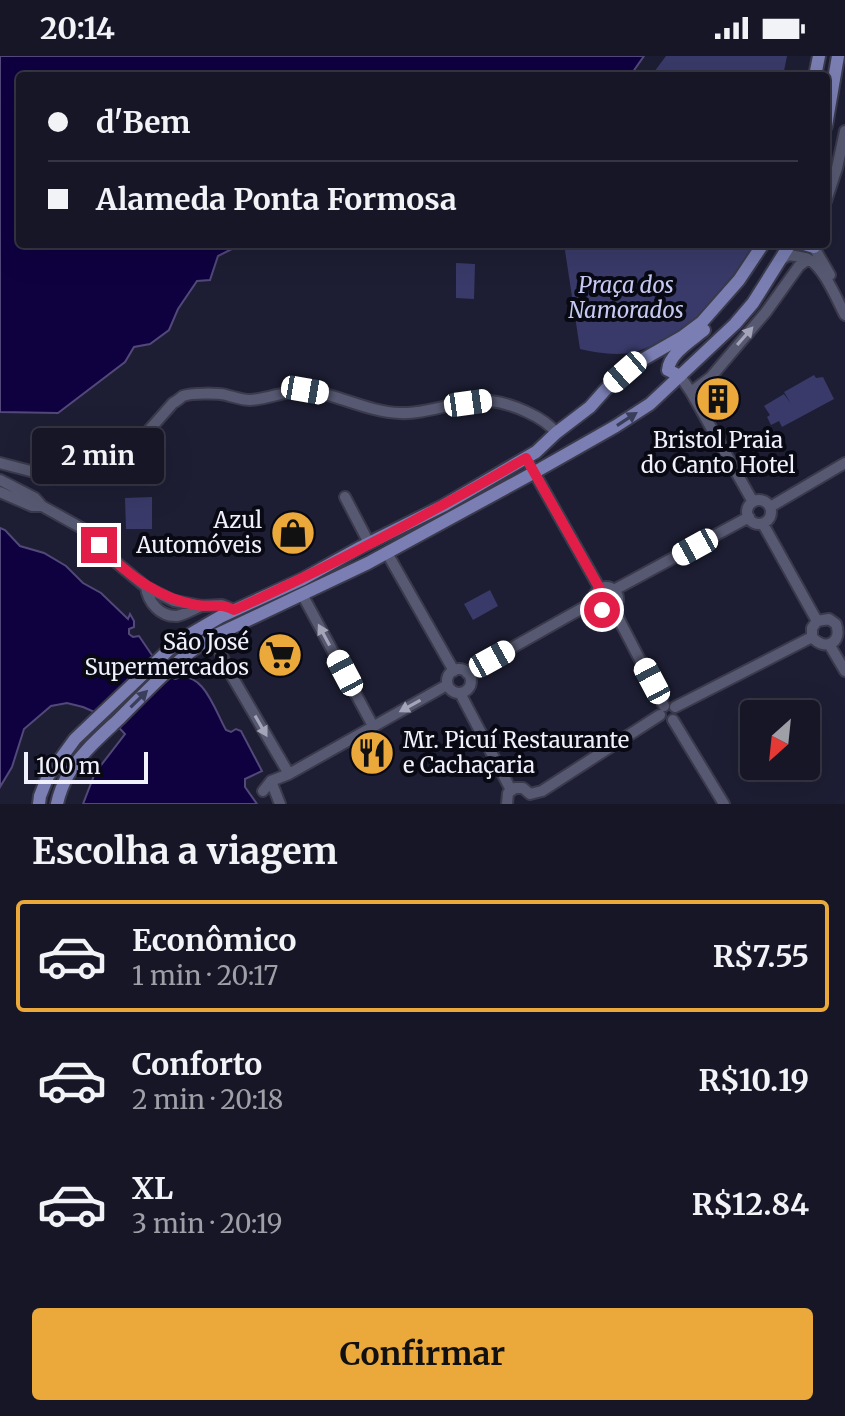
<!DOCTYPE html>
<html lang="pt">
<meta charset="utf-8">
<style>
body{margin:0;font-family:Merriweather,serif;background:#232332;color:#f1f3f6;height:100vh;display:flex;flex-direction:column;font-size:30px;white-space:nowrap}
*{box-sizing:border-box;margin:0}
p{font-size:26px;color:#9e9fa7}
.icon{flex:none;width:44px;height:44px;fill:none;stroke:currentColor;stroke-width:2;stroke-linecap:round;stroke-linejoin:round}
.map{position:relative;height:748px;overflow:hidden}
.panel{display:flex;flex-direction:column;background:#161626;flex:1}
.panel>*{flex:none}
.top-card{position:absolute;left:16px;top:16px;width:814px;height:176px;border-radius:8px;box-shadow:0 8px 32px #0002,0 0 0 2px #353543;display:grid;align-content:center;height:176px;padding:0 32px;background:#161626}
.needle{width:52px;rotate:207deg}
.controls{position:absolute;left:740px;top:644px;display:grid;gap:16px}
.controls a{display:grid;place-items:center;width:80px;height:80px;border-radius:8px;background:#161626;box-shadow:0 8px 32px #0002,0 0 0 2px #353543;font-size:40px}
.scale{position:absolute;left:24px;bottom:20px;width:124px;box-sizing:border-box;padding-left:8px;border:4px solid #f0f1fd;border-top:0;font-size:22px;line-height:28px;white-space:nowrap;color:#f0f1fd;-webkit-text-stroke:6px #080912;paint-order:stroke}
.end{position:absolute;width:36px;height:36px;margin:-18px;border:10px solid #e11d48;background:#fff;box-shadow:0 0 0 4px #fff}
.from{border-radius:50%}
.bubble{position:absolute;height:56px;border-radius:8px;background:#161626;box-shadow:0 8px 32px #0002,0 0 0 2px #353543;font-size:26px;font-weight:700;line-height:56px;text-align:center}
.car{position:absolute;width:24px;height:48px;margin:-24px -12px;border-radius:10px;box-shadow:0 0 6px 2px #0007;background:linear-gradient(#fff 24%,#345 0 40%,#fff 0 76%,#345 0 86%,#fff 0)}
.top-card b{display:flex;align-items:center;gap:28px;height:76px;font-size:30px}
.top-card b+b{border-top:2px solid #353543}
.top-card i{width:20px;height:20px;background:#f1f3f6}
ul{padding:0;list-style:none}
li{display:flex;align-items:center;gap:24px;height:112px;margin:0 16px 12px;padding:0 16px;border:4px solid transparent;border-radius:8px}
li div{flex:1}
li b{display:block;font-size:30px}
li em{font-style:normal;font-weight:700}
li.active{border-color:#eca93b}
li>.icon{width:72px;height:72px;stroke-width:1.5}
h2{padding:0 32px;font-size:36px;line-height:96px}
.action{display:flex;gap:16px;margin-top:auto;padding:16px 32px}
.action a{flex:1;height:92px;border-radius:8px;background:#eca93b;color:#111;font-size:32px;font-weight:700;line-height:92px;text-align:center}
.status{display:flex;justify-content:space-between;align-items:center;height:56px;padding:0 40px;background:#161626;direction:ltr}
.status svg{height:22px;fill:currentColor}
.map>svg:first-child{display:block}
.green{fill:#393a69}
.water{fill:#0f0040;stroke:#524879;stroke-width:2}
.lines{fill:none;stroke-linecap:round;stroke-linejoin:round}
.minor-casing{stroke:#3a3a4c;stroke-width:14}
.major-casing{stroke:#3a3a4c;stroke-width:16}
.minor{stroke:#575972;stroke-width:10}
.major{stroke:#7a7eb2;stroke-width:12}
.oneway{fill:#a4a5b8}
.oneway2{fill:#3b3e5a}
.route{stroke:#e11d48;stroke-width:10}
.labels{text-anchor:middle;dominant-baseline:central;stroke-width:8;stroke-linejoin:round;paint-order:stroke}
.park-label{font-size:22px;font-style:italic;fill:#c6caf2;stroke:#080912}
.poi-label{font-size:22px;fill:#f0f1fd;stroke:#080912;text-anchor:end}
</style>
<div class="status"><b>20:14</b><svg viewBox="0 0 49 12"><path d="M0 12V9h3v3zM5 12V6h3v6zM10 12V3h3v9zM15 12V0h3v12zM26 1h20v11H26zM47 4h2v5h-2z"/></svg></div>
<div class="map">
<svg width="845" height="748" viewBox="0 0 845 748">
<rect width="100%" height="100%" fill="#1d1e33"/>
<!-- green -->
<path class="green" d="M666,0h121l-4,20h-132z
M564,188h194c-11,16 -21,37 -35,51 -20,21 -60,49 -88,57 -18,4 -37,1 -55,-3z
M456,207l19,1 -1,35 -18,-1z
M814,319l2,3 7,-1 11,22 -52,28 -3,-6 -8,4 -4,-8 3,-2 -6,-9 20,-12 7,10 -7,-12z
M152,441v32h-26l-1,-31z
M490,534l8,16 -25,14 -9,-16z"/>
<!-- water -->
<path class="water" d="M0,0h644l-14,20h-610v168h222l-24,12 -8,24 -13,1 -19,28 -9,21 -19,14 -16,3 -9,15 -67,51 -58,-1z
M0,472l5,2 15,16 24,7 22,13 17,17 18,10 27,26 2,-5 4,7v6l-5,2v5l4,3 6,-1 21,31 7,8 8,4c28,-11 40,32 51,51l5,2 5,-3 5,2 21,40 -17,8v8l12,17h-174l12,-31 30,-39 -14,-15 -28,-12 -16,-4 -16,3 -27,23 -12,38 -12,20z"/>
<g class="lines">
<!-- minor casing -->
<g class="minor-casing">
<path id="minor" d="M826,145l11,-33 8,-37
M812,188l18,31
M782,203l7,-4c6,1 14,2 19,4 16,8 29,41 37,56
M680,320l11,16 62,110
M691,336l20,-15 55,-65 33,-46 9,-7
M526,402l74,131
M0,407l38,10 66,-1 16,-9 53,-60c4,-2 7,-5 10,-7 8,-3 35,-3 43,-1 8,2 16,5 24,5 20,-1 41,-12 61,-9 30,5 58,21 89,22 27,2 65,-16 91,-12 19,2 54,16 65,32
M0,424l35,18 7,8
M0,436l32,14h10l45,25 25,28 34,28 28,14 27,5 21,-1 12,5
M345,441l24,46
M747 456a12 12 0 1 1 24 0a12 12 0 1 1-24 0Z
M770,451l75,-44
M763,468l54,97
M387,497l67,118
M146,531c2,15 14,30 31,29 7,-1 17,-7 24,-10
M594 543a12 12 0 1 1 24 0a12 12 0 1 1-24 0Z
M614,534l135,-73
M302,538l71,132
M613,552l51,98
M212,581l21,41 56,96
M812,581c13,15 31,6 24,-13
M812,581v-9l5,-7 12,-2 7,5
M829,588l16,27
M447 625a12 12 0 1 1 24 0a12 12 0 1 1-24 0Z
M467,617l128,-72
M460,637l51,97
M675,651l137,-70
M673,664l51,84
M271,725l9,23
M263,735l8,-10 18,-7 158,-89
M530,738l12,-3 118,-76
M507,748l1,-11 7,-5h8l7,6"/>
</g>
<!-- major casing -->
<g class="major-casing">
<path id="major" d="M815,20l4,-20
M826,70l12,-70
M804,188l10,3
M680,320l-12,-6c1,-16 24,-30 36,-40
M39,748l1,-8 8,-20 27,-37 102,-97 43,-25 83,-38 58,-32 82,-41 93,-54 20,-19 34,-26 16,-18 19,-17 17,-12 40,-23 20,-15 37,-42 24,-36
M57,748c2,-10 6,-20 11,-29 12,-21 33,-39 51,-56 29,-29 57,-60 93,-82l156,-74 167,-91 81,-46 34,-22 85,-80 18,-21 37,-59"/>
</g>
<!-- minor -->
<use href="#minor" class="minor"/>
<!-- major -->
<use href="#major" class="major"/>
</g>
<!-- one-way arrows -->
<defs><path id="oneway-solid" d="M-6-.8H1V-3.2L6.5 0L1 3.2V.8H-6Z" transform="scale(2)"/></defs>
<g class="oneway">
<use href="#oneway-solid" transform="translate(745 280) rotate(-49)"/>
<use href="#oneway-solid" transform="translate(324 579) rotate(-118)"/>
<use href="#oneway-solid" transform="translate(410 650) rotate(151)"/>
<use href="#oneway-solid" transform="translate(261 670) rotate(60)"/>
</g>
<g class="oneway2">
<use href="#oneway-solid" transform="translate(627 363) rotate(-33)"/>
<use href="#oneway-solid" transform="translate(139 643) rotate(-45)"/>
</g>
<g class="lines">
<!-- route -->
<path class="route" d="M99,489c27,29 58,53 97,60 14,3 25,-3 38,5 100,-45 197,-97 292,-152l74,131c-8,7 -6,15 2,21"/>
</g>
<!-- icons -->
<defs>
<g id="building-disc" transform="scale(2.3)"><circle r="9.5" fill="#eca93b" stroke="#080912"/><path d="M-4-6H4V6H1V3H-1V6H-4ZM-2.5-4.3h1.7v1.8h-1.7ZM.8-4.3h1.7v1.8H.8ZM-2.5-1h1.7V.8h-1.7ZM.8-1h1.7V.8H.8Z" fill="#111"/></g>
<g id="shop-disc" transform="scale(2.3)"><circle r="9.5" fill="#eca93b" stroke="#080912"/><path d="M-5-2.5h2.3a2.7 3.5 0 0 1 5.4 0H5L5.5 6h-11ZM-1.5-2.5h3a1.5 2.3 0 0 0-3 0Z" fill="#111"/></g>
<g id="supermarket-disc" transform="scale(2.3)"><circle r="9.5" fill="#eca93b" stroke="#080912"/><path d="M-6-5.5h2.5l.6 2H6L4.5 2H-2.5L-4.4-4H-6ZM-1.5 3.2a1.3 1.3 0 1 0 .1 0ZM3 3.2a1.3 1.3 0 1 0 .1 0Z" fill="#111"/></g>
<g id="restaurant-disc" transform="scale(2.3)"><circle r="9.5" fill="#eca93b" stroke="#080912"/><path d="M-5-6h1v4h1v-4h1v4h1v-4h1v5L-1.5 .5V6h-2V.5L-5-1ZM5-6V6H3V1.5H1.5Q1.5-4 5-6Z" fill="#111"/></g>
</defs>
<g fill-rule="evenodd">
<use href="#building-disc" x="718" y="343"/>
<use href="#shop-disc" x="293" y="477"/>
<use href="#supermarket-disc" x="280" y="599"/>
<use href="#restaurant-disc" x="372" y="697"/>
</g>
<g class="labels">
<!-- park labels -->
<g class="park-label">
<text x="626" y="229">Praça dos<tspan x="626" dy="25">Namorados</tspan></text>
</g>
<!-- poi labels -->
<g class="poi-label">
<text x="718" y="384" text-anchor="middle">Bristol Praia<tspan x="718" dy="25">do Canto Hotel</tspan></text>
<text x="262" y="464">Azul<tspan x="262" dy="25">Automóveis</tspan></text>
<text x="249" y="586">São José<tspan x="249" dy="25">Supermercados</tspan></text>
<text x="403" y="684" text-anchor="start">Mr. Picuí Restaurante<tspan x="403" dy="25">e Cachaçaria</tspan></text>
</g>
</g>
</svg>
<div class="controls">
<a><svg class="needle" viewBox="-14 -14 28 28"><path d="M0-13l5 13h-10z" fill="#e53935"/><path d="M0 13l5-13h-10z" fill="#9e9fa7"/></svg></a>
</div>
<div class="scale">100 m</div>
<i class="end from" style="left:602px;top:554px"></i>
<i class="end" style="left:99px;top:489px"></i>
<div class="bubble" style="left:32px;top:372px;width:132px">2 min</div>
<i class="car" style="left:625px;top:316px;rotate:229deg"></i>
<i class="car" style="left:305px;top:334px;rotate:100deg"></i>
<i class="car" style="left:468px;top:347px;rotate:82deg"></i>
<i class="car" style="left:695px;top:491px;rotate:241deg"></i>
<i class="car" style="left:492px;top:603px;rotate:61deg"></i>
<i class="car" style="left:345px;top:617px;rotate:332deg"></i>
<i class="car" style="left:652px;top:625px;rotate:332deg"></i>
<div class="top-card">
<b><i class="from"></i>d'Bem</b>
<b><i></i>Alameda Ponta Formosa</b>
</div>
</div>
<section class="panel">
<h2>Escolha a viagem</h2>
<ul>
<li class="active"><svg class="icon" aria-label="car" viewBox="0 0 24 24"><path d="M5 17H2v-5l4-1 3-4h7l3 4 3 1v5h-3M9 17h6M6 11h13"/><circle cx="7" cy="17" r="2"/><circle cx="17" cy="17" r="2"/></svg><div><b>Econômico</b><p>1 min · 20:17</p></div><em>R$7.55</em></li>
<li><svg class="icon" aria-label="car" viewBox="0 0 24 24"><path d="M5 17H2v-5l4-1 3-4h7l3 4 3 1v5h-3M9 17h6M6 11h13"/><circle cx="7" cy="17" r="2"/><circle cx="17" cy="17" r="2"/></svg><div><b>Conforto</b><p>2 min · 20:18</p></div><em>R$10.19</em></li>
<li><svg class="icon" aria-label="car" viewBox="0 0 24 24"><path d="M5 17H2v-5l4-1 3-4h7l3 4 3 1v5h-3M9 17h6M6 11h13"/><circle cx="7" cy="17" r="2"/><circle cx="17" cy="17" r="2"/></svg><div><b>XL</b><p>3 min · 20:19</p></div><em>R$12.84</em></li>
</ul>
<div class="action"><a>Confirmar</a></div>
</section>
